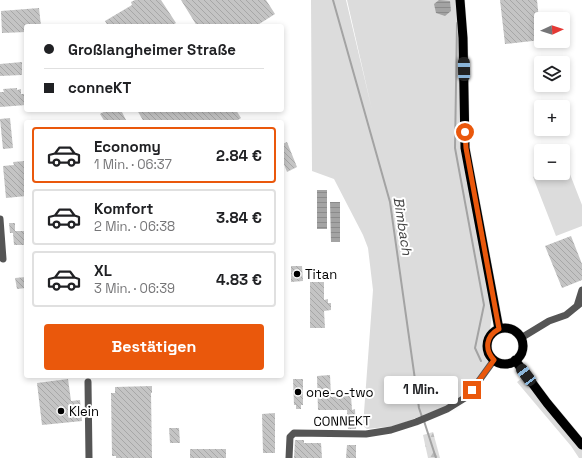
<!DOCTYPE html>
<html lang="de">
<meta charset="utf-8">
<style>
body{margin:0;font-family:"Space Grotesk",sans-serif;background:#f6f6f6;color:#202124;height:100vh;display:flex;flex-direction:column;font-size:15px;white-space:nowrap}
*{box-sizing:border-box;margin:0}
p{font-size:13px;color:#757577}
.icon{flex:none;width:22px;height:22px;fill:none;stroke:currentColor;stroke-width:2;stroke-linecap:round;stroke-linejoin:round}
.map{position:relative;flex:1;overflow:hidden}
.side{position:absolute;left:24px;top:120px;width:260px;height:258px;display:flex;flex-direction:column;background:#fff;border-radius:4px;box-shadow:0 2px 6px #0003}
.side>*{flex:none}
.guide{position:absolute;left:24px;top:24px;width:260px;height:88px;border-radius:4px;box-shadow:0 2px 6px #0003;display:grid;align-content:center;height:88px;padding:0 20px;background:#fff}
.needle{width:26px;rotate:87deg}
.controls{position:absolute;left:534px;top:12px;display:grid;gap:8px}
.controls a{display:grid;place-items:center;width:36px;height:36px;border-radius:4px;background:#fff;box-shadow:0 2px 6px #0003;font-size:20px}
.end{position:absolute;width:18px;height:18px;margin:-9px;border:5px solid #ea580c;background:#fff;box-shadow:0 0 0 2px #fff}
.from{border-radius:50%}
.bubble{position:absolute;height:28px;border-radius:4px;background:#fff;box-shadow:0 2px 6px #0003;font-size:13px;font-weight:800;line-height:28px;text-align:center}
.car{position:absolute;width:12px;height:24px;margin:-12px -6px;border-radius:5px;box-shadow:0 0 3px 1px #0007;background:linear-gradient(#222 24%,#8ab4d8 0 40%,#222 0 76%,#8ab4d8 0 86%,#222 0)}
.guide b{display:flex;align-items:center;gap:14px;height:38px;font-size:15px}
.guide b+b{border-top:1px solid #e0e0e0}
.guide i{width:10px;height:10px;background:#202124}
ul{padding:7px 0 0;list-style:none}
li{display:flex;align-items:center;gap:12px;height:56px;margin:0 8px 6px;padding:0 12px;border:2px solid #e0e0e0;border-radius:4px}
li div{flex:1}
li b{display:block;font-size:15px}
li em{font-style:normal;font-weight:800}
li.selected{border-color:#ea580c}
li>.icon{width:36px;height:36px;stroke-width:1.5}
.cta{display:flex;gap:8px;margin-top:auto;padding:8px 20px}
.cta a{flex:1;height:46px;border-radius:4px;background:#ea580c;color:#fff;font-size:16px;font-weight:800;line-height:46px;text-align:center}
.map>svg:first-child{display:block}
.green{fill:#dcdcdc}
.forest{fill:url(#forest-firs)}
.water{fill:url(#water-rules)}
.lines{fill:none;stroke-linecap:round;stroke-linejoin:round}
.stream{stroke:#a3a3a3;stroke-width:2}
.building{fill:url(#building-back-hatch)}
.major-casing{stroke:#dbdbdb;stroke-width:10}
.minor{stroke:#555;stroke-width:7}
.major{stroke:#000;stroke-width:9}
.route{stroke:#ea580c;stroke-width:5}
.poi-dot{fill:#000;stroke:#fff;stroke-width:1.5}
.labels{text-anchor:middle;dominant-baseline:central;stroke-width:4;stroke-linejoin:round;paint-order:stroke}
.poi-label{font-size:13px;fill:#000;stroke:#fff;text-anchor:start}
.street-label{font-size:13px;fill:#000;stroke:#fff}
.water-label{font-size:14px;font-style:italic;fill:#444;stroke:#fff}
</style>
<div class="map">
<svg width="582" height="458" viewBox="0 0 582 458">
<defs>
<pattern id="forest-firs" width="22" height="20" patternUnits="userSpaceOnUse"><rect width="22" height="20" fill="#dcdcdc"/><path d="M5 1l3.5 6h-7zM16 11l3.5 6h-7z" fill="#bbb"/></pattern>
<pattern id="water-rules" width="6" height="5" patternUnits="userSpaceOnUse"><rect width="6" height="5" fill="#a3a3a3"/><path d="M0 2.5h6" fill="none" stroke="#8b8b8b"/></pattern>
<pattern id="building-back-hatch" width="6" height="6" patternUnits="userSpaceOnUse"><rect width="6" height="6" fill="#c4c4c4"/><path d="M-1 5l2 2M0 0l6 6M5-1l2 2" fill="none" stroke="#a7a7a7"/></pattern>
</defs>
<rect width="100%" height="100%" fill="#fff"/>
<!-- green -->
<path class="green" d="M311,0h35l26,110 -25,-110h111l5,147 30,158 -3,26 -6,15 8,16 -37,41 -60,23 -28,3 -4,-3 10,-136 -5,-42 -5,-13 -29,-56 -22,-8z
M566,164l16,41v21l-26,10 -23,-59 9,-4h21v-8z
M526,375l56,69v14h-3l-8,-12 -54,-64z"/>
<!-- forest -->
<path class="forest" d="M433,432l7,26h-12l-5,-23z"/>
<!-- water -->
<path class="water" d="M439,0l11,1 1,10 -6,5 -9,-3 -2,-9z
M317,190h10v39h-10z
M330,202h10v40h-9z"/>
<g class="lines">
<!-- stream -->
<path class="stream" d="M333,0l57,202 29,206 3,9
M457,23l-2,125 29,157 -9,43 6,13
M424,421l12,37"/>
</g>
<!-- building -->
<path class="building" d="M135,0h26l15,23 -5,3h-63l-3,-5 27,-16 -1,-3z
M181,0h85l9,14 -19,12h-59z
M500,0h37l4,40 -36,4z
M39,8l2,18h-15v6l-24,1 -1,-22z
M22,62v13l-22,1v-12z
M17,88v2l4,-1v5h5v11l-26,2v-15h4l-1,-3z
M107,110h14l6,12h-22l-5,-8z
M137,110h99l5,8 -6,4h-91z
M10,118l3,30 -10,1 -3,-30z
M287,142l10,25 -10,5 -5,-13v-15z
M25,161l1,35 -20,2 -3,-32 11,-1 -1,-3z
M9,223h6v8h11v14h-12l-1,-12h-3z
M571,236l11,28v16l-20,8 -17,-42z
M291,266h11l1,15 -12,1z
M26,277v11l-9,1 -2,-11z
M310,282h14v18l4,-1v4h3v7l-7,1 1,17h-15z
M330,375l1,22 20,-1 1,14 3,-1 1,20h-8l-1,-19h-29l-1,-34z
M68,379l3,22 9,-1 2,21 -40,4 -5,-42z
M293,379h10v26h-2v4h-5v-4h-2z
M152,386v7h-1l1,65h-36v-2h-4l-1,-63h4v-6z
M275,413v40h-12l-1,-39z
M169,428h10l1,15h-10z
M295,440h9v3h17l1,15h-28z
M347,445h9v13h-10z
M190,449h36v9h-36z"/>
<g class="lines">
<!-- major casing -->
<g class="major-casing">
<path id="major" d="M460,0l3,38 2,110 34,181
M487 346a18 18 0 1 1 36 0a18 18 0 1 1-36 0Z
M515,360l32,43 35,42"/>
</g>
<!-- minor -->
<path class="minor" d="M0,219l3,40
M577,306l5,-16
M521,338l28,-17 17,-6 16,-13
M88,382l1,76
M289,458l1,-21 4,-4 72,1 25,-4 25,-8 31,-13 21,-13 26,-36"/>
<!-- major -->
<use href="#major" class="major"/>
</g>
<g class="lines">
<!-- route -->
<path class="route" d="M465,132l1,16 33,181c-13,7 -15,20 -5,31l-22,30"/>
</g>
<!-- markers -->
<g class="poi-dot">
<circle cx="297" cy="274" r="4"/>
<circle cx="298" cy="392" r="4"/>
<circle cx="61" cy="411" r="4"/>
</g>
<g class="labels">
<!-- poi labels -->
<g class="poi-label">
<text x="305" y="274">Titan</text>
<text x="306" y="392">one-o-two</text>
<text x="69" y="411">Klein</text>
</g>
<!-- street labels -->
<g class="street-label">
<text transform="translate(342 421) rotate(-1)">CONNEKT</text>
</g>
<!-- water labels -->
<g class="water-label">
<text transform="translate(403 226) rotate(81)">Bimbach</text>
</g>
</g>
</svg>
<div class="controls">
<a><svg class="needle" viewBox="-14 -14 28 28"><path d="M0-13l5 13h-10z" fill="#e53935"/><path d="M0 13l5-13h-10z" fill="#757577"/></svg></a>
<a><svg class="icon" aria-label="layers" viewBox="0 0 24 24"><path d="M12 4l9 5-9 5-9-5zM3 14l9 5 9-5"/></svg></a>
<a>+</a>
<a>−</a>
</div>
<i class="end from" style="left:465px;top:132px"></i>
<i class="end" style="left:472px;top:390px"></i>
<div class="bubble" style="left:384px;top:376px;width:74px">1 Min.</div>
<i class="car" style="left:464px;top:69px;rotate:359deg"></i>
<i class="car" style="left:526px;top:375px;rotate:323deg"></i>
<div class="guide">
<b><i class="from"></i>Großlangheimer Straße</b>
<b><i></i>conneKT</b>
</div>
<section class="side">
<ul>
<li class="selected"><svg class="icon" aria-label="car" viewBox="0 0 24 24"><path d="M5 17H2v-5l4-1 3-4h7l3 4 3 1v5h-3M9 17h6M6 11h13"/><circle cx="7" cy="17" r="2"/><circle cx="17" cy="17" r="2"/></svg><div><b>Economy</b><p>1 Min. · 06:37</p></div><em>2.84 €</em></li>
<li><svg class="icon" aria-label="car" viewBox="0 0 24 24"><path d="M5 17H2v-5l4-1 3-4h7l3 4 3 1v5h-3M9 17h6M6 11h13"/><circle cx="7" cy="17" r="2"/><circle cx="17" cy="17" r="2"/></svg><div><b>Komfort</b><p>2 Min. · 06:38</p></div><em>3.84 €</em></li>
<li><svg class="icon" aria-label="car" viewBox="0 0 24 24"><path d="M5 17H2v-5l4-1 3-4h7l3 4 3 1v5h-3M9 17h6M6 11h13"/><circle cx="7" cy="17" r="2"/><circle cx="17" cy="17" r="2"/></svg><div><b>XL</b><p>3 Min. · 06:39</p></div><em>4.83 €</em></li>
</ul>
<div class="cta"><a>Bestätigen</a></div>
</section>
</div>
